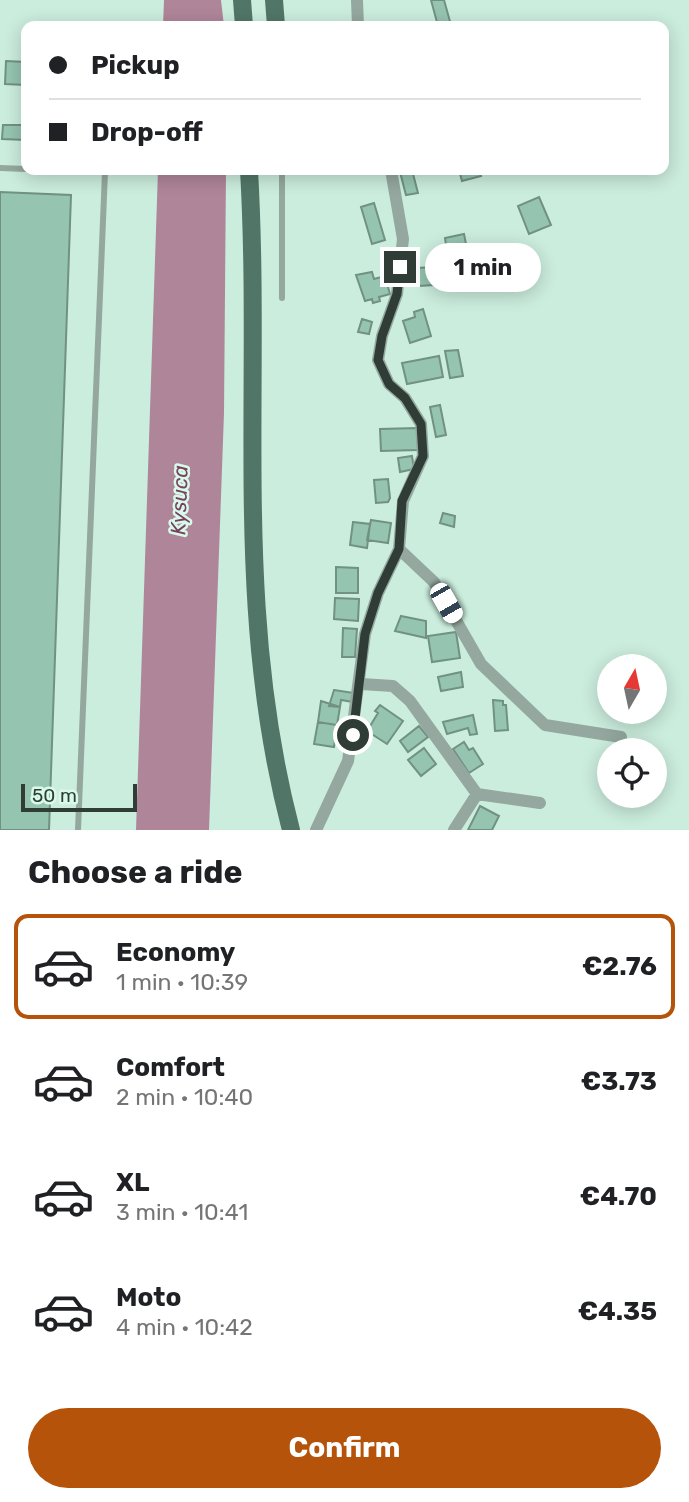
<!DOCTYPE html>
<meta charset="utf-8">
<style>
body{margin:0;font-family:Rubik,sans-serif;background:#f2f2f2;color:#202124;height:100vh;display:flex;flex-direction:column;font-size:26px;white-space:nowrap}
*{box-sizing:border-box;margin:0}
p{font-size:23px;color:#757577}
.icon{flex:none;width:38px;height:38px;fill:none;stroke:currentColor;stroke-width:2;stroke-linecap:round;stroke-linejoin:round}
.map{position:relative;height:830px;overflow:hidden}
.side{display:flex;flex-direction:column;background:#fff;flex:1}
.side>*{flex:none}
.top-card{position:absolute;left:21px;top:21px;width:648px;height:154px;border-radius:14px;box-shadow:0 4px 18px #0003;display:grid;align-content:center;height:154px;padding:0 28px;background:#fff}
.needle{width:46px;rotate:9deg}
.buttons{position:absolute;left:597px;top:654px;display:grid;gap:14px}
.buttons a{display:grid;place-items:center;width:70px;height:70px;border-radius:50%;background:#fff;box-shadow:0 4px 18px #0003;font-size:35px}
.scale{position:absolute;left:21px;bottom:18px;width:116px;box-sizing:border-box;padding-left:7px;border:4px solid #303d37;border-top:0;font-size:19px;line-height:24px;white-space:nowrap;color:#303d37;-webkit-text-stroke:5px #d8faeb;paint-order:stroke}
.end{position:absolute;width:32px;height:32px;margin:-16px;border:9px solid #303d37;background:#fff;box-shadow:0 0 0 4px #fff}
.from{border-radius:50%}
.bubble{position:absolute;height:49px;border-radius:24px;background:#fff;box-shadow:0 4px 18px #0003;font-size:23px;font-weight:700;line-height:49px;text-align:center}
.car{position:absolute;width:21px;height:42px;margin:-21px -10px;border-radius:9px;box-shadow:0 0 5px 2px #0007;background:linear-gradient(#fff 24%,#345 0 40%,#fff 0 76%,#345 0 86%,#fff 0)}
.top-card b{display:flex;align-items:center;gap:24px;height:66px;font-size:26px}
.top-card b+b{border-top:2px solid #e0e0e0}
.top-card i{width:18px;height:18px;background:#202124}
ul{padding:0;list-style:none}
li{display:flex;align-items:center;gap:21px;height:105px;margin:0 14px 10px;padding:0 14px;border:4px solid transparent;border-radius:14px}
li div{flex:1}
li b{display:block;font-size:26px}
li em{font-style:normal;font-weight:700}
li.on{border-color:#b45309}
li>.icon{width:63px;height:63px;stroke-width:1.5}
h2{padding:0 28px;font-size:32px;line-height:84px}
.button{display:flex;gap:14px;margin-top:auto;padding:14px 28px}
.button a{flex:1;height:80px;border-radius:42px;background:#b45309;color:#fff;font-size:28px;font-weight:700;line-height:80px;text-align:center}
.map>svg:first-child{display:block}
.water{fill:#af8599}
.building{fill:#95c5b0;stroke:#719183;stroke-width:2}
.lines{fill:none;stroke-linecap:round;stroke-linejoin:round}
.service{stroke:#94a89f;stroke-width:6}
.minor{stroke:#94a89f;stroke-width:12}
.primary{stroke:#517667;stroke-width:18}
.route{stroke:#303d37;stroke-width:9}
.labels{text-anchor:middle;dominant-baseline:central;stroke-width:5;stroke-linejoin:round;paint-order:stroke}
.water-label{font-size:21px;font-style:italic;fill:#7a415f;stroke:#d8faeb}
</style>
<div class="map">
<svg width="689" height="830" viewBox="0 0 689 830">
<rect width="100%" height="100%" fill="#cbeddd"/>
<!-- water -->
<path class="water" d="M164,0h57l3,26h-61z
M158,170h68l-2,243 -15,417h-73z"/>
<!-- building -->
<path class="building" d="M431,0h13l7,25 -13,1z
M6,61l20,1v23l-21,-1z
M3,125h23v15l-24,-1z
M412,170l6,23 -12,2 -6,-23z
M459,170h21l1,6 -19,5z
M0,192l71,3 -22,635h-49z
M539,197l12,28 -22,9 -11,-28z
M374,203l11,37 -13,4 -11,-37z
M464,234l3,15 -20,3 -2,-14z
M432,267l2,18 -15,1 -1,-18z
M372,272l2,7 11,-3 5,18 -11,3 1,4 -7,2 -1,-4 -7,2 -9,-26z
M423,309l8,27 -21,7 -7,-22 12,-4 -1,-5z
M362,319l10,3 -3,12 -11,-2z
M458,350l5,26 -13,2 -5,-27z
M439,356l4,21 -36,7 -5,-21z
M440,405l6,30 -10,2 -6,-30z
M417,428l1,22 -37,1 -1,-22z
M412,456l2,13 -14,3 -2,-14z
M388,479l2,19 -2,4 -12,1 -2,-23z
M443,513l12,3 -1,11 -14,-4z
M371,520l20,3 -3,20 -21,-3z
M353,522l17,2 -3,24 -17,-3z
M336,567l22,1v25h-22z
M335,598l24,1 -1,22 -24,-2z
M401,616l25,5v17l-31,-7z
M343,628l14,1 -2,28h-13z
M456,632l4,26 -28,4 -4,-26z
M461,672l2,15 -22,4 -3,-14z
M334,690l20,3 -1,9 -12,-2 -1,7 -11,-1z
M493,700l10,1v4h3l2,25 -13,1z
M321,701l19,6 -3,18 -19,-3z
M380,705l23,16 -16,23 -20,-13 11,-18 -3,-2z
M473,715l4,19 -7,1 -2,-7 -21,6 -4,-12z
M318,722l19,3 -3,22 -20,-3z
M419,726l9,11 -20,15 -8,-11z
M464,742l5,8 4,-2 10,16 -14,9 -16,-24z
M424,748l12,16 -15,12 -13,-16z
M480,806l19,10 -7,14h-24z"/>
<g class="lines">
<!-- service -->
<path class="service" d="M0,168l26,1
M45,170l60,2 -27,658
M282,170v128"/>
<!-- minor -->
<path class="minor" d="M357,0l1,26
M399,549l35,33 47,82 64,61 76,12
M361,684l32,2 17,15 67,93 63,9
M316,830l32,-69 17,-127 13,-41 21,-44 4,-48 20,-45 -2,-32 -16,-26 -16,-14 -11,-24 4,-24 15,-42 6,-55 -12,-69
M454,830l23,-36"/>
<!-- primary -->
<path class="primary" d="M242,0l2,26
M274,0l2,26
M249,170c13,226 -17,436 42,660"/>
</g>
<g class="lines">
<!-- route -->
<path class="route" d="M353,735l12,-101 13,-41 21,-44 3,-48 21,-45 -2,-32 -16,-26 -16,-14 -11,-24 4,-24 15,-42 3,-27"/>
</g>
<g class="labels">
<!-- water labels -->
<g class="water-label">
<text transform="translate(179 500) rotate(-88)">Kysuca</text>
</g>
</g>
</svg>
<div class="buttons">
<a><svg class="needle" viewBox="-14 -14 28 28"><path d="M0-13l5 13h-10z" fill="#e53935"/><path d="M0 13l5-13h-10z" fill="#757577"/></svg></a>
<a><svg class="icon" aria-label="locate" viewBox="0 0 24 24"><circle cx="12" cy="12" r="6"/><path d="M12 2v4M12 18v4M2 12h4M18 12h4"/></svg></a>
</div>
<div class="scale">50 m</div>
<i class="end from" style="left:353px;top:735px"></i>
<i class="end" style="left:400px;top:267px"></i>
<div class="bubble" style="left:425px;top:243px;width:116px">1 min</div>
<i class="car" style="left:446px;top:603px;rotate:150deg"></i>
<div class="top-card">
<b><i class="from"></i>Pickup</b>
<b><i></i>Drop-off</b>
</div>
</div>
<section class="side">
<h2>Choose a ride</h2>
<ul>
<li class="on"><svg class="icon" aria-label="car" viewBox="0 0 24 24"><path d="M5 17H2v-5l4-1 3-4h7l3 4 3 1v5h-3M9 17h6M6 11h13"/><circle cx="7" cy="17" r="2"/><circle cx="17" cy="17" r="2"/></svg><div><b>Economy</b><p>1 min · 10:39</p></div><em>€2.76</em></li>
<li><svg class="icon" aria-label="car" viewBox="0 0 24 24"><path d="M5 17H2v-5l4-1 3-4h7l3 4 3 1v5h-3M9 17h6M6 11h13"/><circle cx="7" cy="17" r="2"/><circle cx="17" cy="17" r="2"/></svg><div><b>Comfort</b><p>2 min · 10:40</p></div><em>€3.73</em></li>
<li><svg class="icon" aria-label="car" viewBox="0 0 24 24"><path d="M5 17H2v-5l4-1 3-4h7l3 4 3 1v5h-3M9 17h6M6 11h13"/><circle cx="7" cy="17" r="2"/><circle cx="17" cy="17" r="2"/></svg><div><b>XL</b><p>3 min · 10:41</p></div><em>€4.70</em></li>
<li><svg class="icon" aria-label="car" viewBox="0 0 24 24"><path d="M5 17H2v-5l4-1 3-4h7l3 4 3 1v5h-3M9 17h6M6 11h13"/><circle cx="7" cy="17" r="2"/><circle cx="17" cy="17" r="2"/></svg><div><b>Moto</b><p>4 min · 10:42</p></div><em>€4.35</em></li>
</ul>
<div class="button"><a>Confirm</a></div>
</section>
